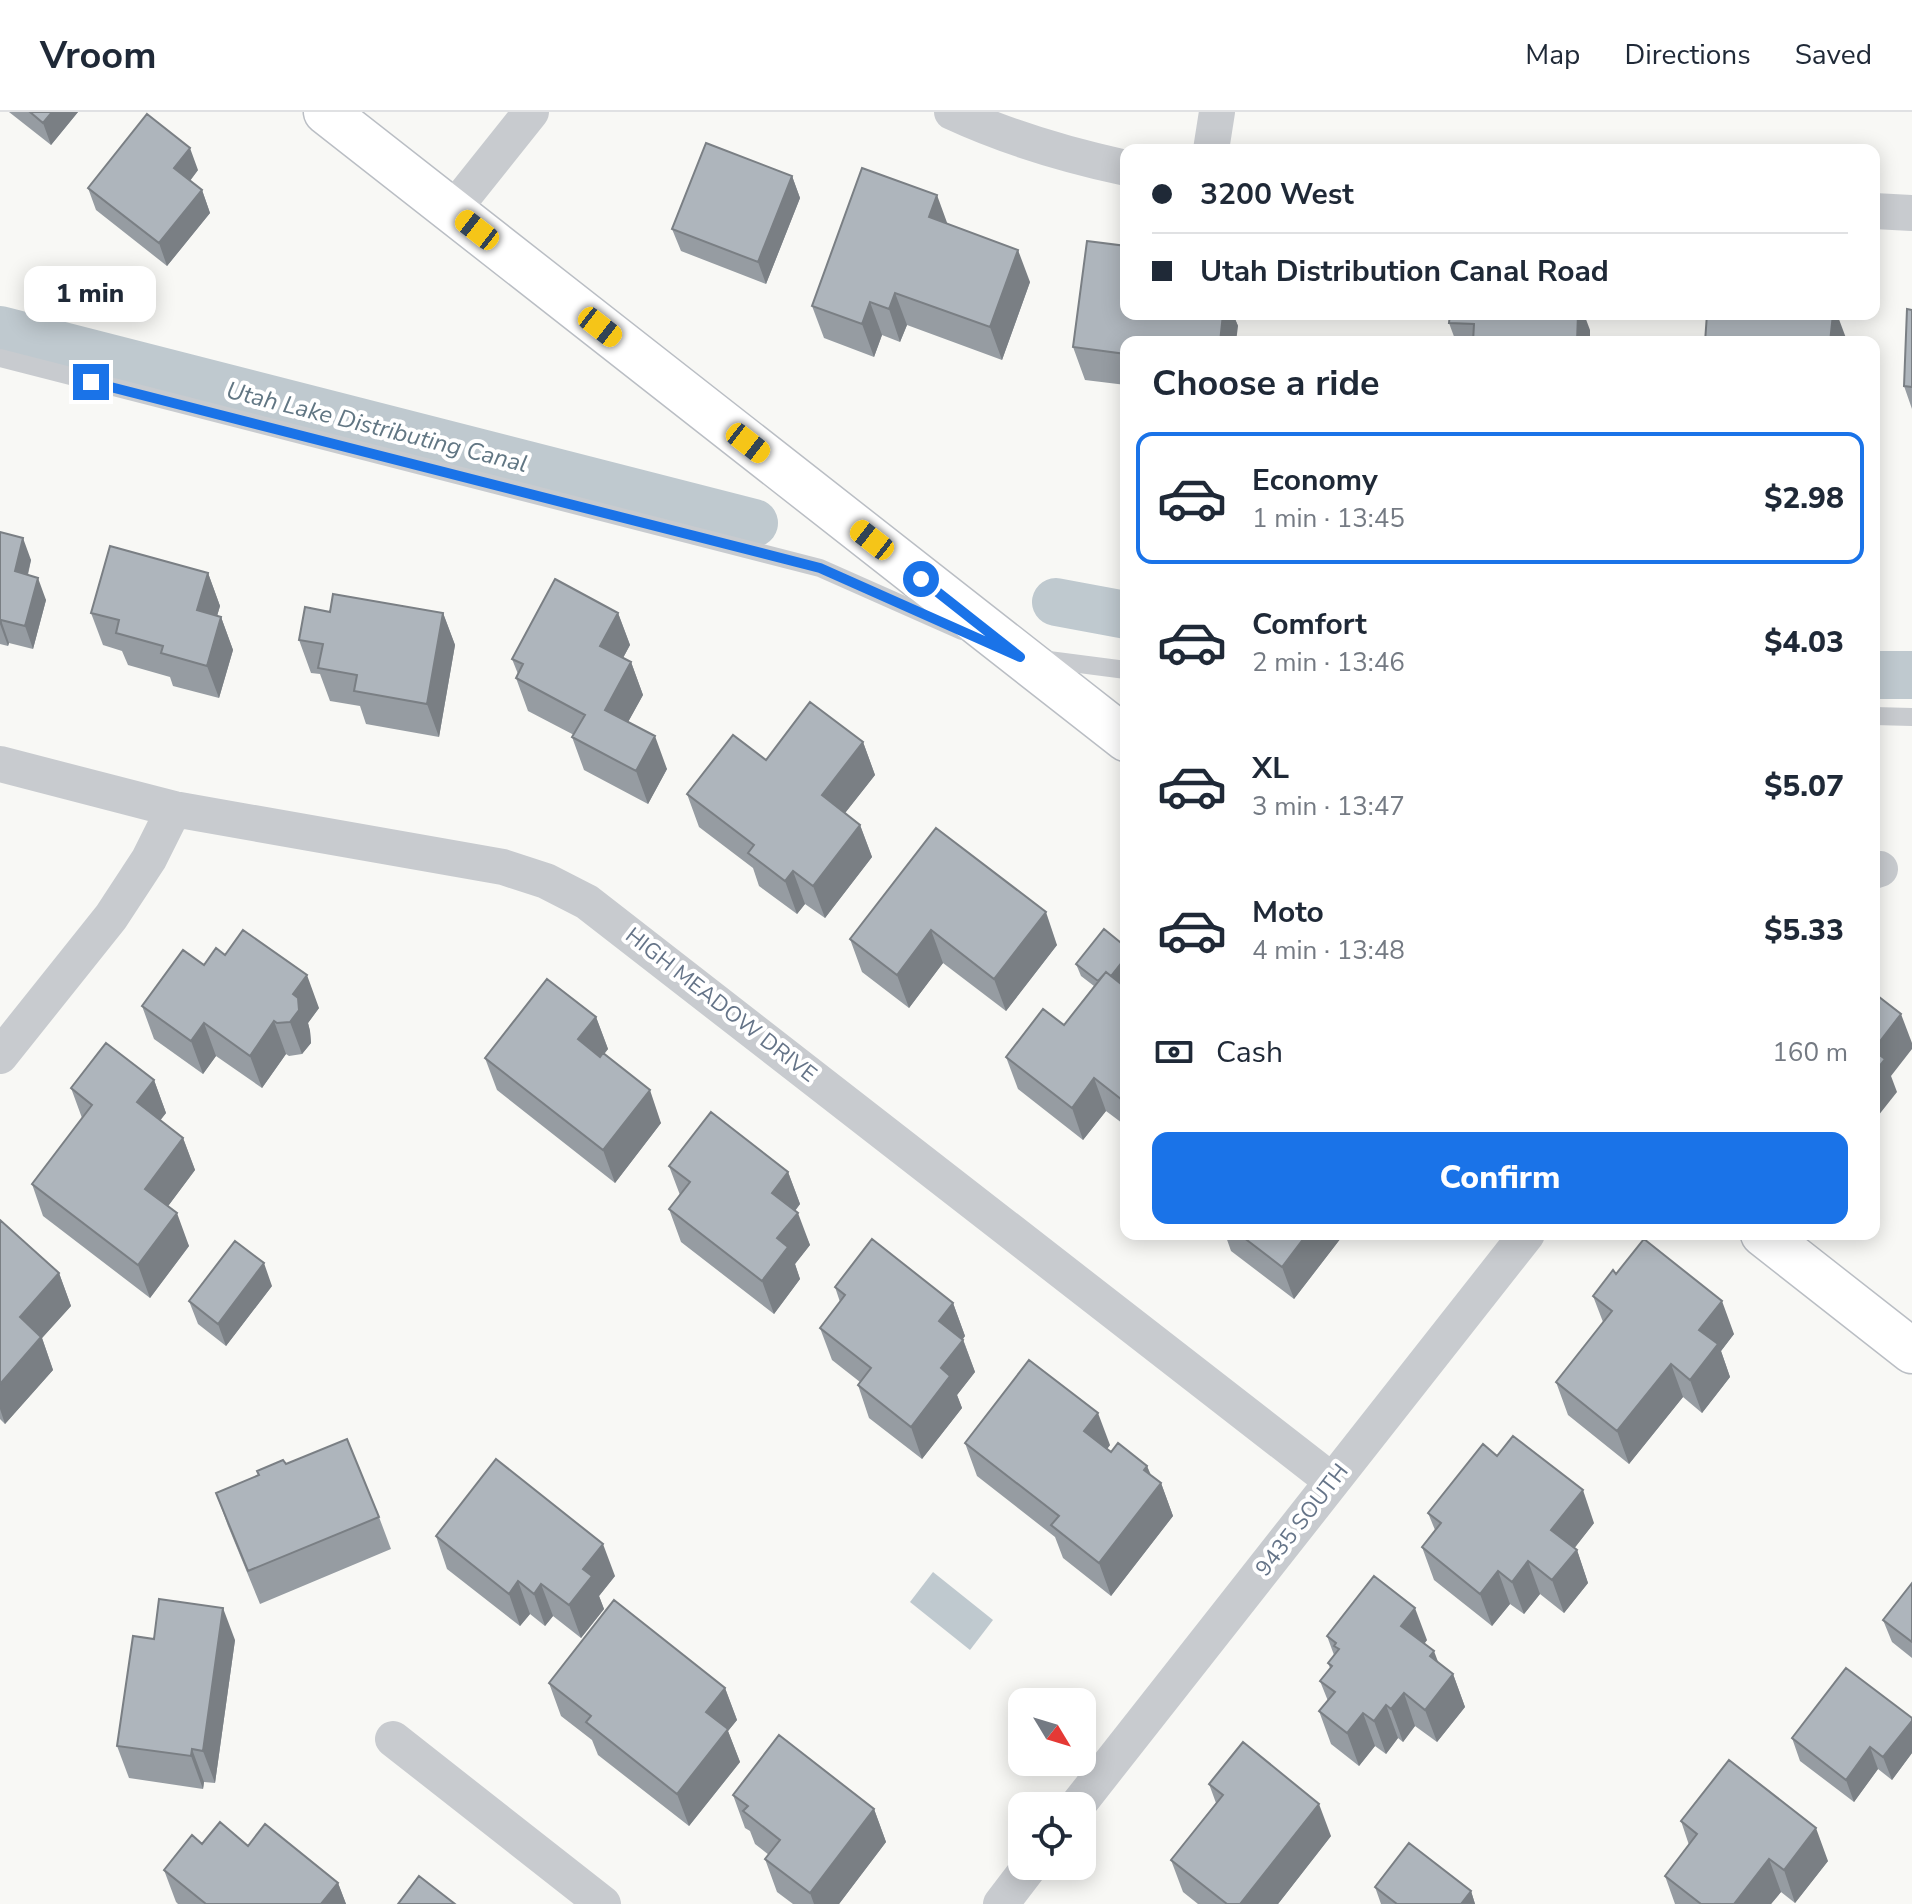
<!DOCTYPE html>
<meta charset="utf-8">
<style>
body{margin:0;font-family:"Nunito Sans",sans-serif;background:#f2f2f3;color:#1f2937;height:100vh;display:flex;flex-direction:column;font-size:30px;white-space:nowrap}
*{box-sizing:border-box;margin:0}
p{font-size:26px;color:#747a83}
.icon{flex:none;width:44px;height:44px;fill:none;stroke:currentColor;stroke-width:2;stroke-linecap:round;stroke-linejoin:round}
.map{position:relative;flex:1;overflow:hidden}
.side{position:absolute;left:1120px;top:224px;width:760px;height:904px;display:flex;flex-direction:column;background:#fff;border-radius:16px;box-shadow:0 4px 20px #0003}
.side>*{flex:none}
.banner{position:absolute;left:1120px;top:32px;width:760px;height:176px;border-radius:16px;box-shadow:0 4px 20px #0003;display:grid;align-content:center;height:176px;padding:0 32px;background:#fff}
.needle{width:52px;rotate:128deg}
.tools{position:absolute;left:1008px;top:1576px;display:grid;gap:16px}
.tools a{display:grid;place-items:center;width:88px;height:88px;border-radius:16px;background:#fff;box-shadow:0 4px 20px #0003;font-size:40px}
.end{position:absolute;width:36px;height:36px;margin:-18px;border:10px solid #1a73e8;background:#fff;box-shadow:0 0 0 4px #fff}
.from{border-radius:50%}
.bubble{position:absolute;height:56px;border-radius:16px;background:#fff;box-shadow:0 4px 20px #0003;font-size:26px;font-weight:800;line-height:56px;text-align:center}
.car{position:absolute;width:24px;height:48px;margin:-24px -12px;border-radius:10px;box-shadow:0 0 6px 2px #0007;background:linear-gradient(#f5c518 24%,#345 0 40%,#f5c518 0 76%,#345 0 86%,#f5c518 0)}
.banner b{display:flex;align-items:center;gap:28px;height:76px;font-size:30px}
.banner b+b{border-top:2px solid #e0e1e3}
.banner i{width:20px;height:20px;background:#1f2937}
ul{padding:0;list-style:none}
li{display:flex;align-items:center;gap:24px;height:132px;margin:0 16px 12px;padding:0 16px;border:4px solid transparent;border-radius:16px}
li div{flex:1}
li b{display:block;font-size:30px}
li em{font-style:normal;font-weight:800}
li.active{border-color:#1a73e8}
li>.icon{width:72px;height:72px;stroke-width:1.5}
h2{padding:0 32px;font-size:36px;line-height:96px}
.pay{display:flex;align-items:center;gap:20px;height:88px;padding:0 32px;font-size:30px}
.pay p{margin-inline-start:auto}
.cta{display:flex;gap:16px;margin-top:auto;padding:16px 32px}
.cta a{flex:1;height:92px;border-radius:16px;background:#1a73e8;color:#fff;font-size:32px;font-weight:800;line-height:92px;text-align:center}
header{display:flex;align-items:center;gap:48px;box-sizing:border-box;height:112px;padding:0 40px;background:#fff;border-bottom:2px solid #e0e1e3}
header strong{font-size:38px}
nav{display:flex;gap:44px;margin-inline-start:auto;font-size:28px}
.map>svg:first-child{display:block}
.water{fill:#bfc9cf}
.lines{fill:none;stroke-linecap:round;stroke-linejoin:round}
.canal{stroke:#bfc9cf;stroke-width:48}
.secondary-casing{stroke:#babec4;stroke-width:47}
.lane{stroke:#c8cbcf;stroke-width:18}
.street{stroke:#c8cbcf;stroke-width:36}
.secondary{stroke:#fff;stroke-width:44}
.wall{fill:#969ca2}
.shaded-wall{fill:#7a7f84}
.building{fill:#aeb5bc;stroke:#7a7f84;stroke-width:2}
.route{stroke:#1a73e8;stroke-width:10}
.labels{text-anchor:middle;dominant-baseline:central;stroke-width:8;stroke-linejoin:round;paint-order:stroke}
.street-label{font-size:22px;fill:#657488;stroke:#fff}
.water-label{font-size:24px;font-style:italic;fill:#617683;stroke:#fff}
</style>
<header>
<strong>Vroom</strong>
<nav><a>Map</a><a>Directions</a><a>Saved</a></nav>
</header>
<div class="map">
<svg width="1912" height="1792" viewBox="0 0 1912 1792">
<rect width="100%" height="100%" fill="#f8f8f5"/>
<!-- water -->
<path class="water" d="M933,1460l60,48 -23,30 -60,-48z"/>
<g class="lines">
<!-- canal -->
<path class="canal" d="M0,218l754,193
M1056,490l70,13
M1874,563h38"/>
<!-- secondary casing -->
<g class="secondary-casing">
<path id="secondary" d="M326,0l800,627
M1763,1122l149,117"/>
</g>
<!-- lane -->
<path class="lane" d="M0,246l820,210 142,63
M1041,547l85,11
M1874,604l38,1"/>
<!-- street -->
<path class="street" d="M952,0c56,26 114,43 174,56
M1211,38l6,-38
M452,99l79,-99
M1874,99l38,2
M0,652l174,45 329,58 43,14 41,21 745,579
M1874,759l6,-2
M0,944l111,-139 38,-58 25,-50
M393,1627l210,165
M1077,1694l450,-572
M1001,1792l29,-38"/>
<!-- secondary -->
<use href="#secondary" class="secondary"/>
</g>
<!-- wall -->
<path class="wall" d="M9,0h69l-27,33z
M198,58l-8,11 12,9 8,23 -43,53 -71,-56 -8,-22z
M792,64l8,22 -34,86 -85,-33 -9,-22z
M948,112l82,58 -28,78 -95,-35 -7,17 -18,-7 -8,22 -50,-19 -12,-32z
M1912,198v99l-8,-23z
M1126,202h107l5,12 -112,16v43l-41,-5 -12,-33z
M1449,211l141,7v12h-134z
M0,420l31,28 -3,15 18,25 -13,49 -24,-6 -1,3 -8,-2z
M208,461l12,33 -3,10 4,1 12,33 -14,48 -46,-12 -3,-9 -42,-12 -6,-14 -19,-6 -12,-32z
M330,500l113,1 12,32 -16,92 -73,-13 -6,-18 -30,-5 -10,-27 -9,-1 -12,-33z
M618,501l12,32 -7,13 8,4 12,33 -15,27 39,47 -19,35 -64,-34 -12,-33 2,-2 -46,-24 -12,-33 2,-4 -6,-15z
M863,630l12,33 -30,38 15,12 12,32 -47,61 -20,-14 -8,10 -38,-28 -6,-18 -54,-41 -12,-33 79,-34z
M936,716l121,117 -51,66 -63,-48 -34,45 -47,-36 -12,-33z
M225,843l94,53 -11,15 2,8 1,12 -9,11 -13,2 -3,-2 -24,34 -46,-32 -13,18 -49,-35 -12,-33 62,-41z
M1076,852l43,18 7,6v138l-20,-15 -23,29 -65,-51 -12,-32 58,-32 30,-39 -13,-10z
M596,905l12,32 -4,5 57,69 -46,60 -118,-93 -12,-32z
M154,968l12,33 -6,7 23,18 12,32 -27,36 21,40 -39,52 -107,-82 -11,-32 50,-66 -11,-30z
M669,1054l119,6 12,32 -5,7 15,34 -15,19 5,15 -26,35 -93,-72 -12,-33 11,-14z
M0,1108l59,53 12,33 -29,32 11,32 -48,54 -5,-5z
M1225,1122h119l-50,65 -63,-48z
M1616,1162l118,60 -13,17 9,26 -28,36 -19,-16 -54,67 -61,-49 -12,-33 47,-60 -10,-26z
M272,1174l-46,60 -28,-22 -9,-23z
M835,1175l118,16 12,33 -2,3 12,33 -18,23 5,13 -40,51 -53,-41 -11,-33 2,-3 -28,-22 -12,-32 20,-26z
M965,1331l145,2 -3,4 4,3 36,14 4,9 10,8 12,33 -62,80 -48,-38 -8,-21 -78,-61z
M286,1352l93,53 12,32 -131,55 -32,-78 -12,-33z
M1428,1401l166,10 -20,25 3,2 11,33 -24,30 -24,-19 -16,20 -14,-10 -18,22 -58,-46 -12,-33 13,-17z
M436,1424l179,40 -16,20 5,13 -23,29 -28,-22 -8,10 -15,-12 -10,12 -73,-57z
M1912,1471v75l-20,-16 -9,-22z
M1327,1524l100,4 -3,4 14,19 15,11 12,33 -28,35 -22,-16 -12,16 -5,-4 -12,16 -11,-8 -16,20 -28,-22 -12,-33 9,-10 -8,-20 10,-13 -2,-5 6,-8z
M154,1527l81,1 -20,143 -11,-1 -1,7 -74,-11 -12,-32z
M549,1571l176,5 12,32 -9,11 12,31 -51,64 -91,-71 -6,-15 -31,-24z
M1912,1606v35l-20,27 -14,-11 -24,33 -54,-41 -8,-23z
M1209,1672l122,52 -53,68h-80l-15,-12 -12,-32 45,-57z
M733,1683l141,14 12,33 -47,62h-46l-16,-12 -12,-33 4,-4 -14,-11 -5,-13 -5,-3z
M1681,1709l147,40 -33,42 -14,-11 -10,12h-96l-10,-28 24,-31z
M202,1732l136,39 8,21h-168l-2,-2 -12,-32z
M1375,1775l96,4 4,13h-94z"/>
<!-- shaded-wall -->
<path class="shaded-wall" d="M52,0h26l-27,33 -8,-22z
M190,36l8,22 -16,21 -8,-23z
M792,64l8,22 -34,86 -8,-22z
M202,78l8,23 -43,53 -8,-23z
M937,83l12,33 -20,-11z
M1018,138l12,32 -28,78 -12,-33z
M895,181l12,32 -7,17 -11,-33z
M870,190l12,33 -8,22 -12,-33z
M1223,202h10l5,12 -2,16h-16z
M1578,202h6l6,16v12h-13z
M1833,202h4l9,24 -1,4h-15z
M23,426l8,22 -8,33 -8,-22z
M208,461l12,33 -11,37 -12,-33z
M38,466l8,22 -13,49 -8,-23z
M443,501l12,32 -16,92 -12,-33z
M618,501l12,32 -18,33 -12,-32z
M221,505l12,33 -14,48 -12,-32z
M1,508l8,23 -1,3 -8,-22z
M631,550l12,33 -26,47 -12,-32z
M655,624l12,33 -19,35 -12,-33z
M863,630l12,33 -41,52 -12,-32z
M860,713l12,32 -47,61 -12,-32z
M793,759l12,33 -8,10 -12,-33z
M1046,800l11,33 -51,66 -12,-32z
M931,818l12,33 -34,45 -12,-33z
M1126,845v17l-18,23 -4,-11z
M307,863l12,33 -11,15 2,8 1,12 -9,11 -12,-32 3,-28z
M1901,902l11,29v6l-21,27 6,16 -23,29v-72z
M596,905l12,32 -18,23 -12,-33z
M274,909l12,33 -24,34 -12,-32z
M204,911l12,33 -13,18 -12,-33z
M1094,966l12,33 -23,29 -11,-32z
M154,968l12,33 -17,22 -12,-33z
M650,978l11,33 -46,60 -12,-33z
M183,1026l12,32 -38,51 -12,-32z
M788,1060l12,32 -16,21 -12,-32z
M177,1101l12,33 -39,52 -12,-33z
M798,1101l12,32 -15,19 5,15 -26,35 -12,-33 15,-43z
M1307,1122h37l-50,65 -12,-32z
M1364,1122h7l-5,6z
M264,1151l8,23 -46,60 -8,-22z
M59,1161l12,33 -29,32 11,32 -48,54 -5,-15v-25l20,-67z
M1722,1189l12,33 -13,17 9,26 -28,36 -12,-33 9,-50z
M953,1191l12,33 -14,18 -12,-33z
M963,1228l12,32 -18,23 5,13 -40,51 -11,-32 30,-59z
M1671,1252l12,33 -54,67 -12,-33z
M1098,1301l12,32 -14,19 -12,-33z
M1147,1354l9,24 5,-7 12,33 -62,80 -12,-33 45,-93z
M1583,1378l11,33 -31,40 -12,-33z
M603,1432l12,32 -16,20 5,13 -23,29 -12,-33 14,-36z
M1577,1438l11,33 -24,30 -12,-33z
M1528,1449l12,33 -16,20 -12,-32z
M1498,1459l12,33 -18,22 -12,-32z
M518,1469l12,33 -10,12 -11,-32z
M541,1472l12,32 -8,10 -11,-32z
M223,1496l12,32 -20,143 -12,-32z
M1415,1496l12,32 -14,19 -12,-33z
M1434,1539l12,32 7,-9 12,33 -28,35 -12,-32 5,-54z
M725,1576l12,32 -9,11 12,31 -51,64 -12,-32 29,-82z
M1404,1581l11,33 -12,16 -12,-33z
M1386,1593l12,33 -12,16 -12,-33z
M1363,1601l12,33 -16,20 -12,-33z
M1912,1609v32l-20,27 -9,-23z
M1870,1635l8,22 -24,33 -8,-22z
M192,1637l12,33 -1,7 -12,-33z
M1319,1692l12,32 -53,68h-38z
M874,1697l12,33 -47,62h-25l-4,-11z
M1816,1716l12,33 -33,42 -11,-33z
M1769,1747l12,33 -10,12h-37z
M338,1771l8,21h-25z
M1471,1779l4,13h-14z"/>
<!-- building -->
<path class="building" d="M30,0h22l-9,11z
M147,2l43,34 -16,20 28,22 -43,53 -71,-55z
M706,31l86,33 -34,86 -86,-33z
M862,56l75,27 -8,22 89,33 -28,77 -95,-34 -6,16 -19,-7 -8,22 -50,-18z
M1087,129l39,5v68h97l-3,28h-94v12l-53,-7z
M1907,197l5,1v77l-8,-1z
M1450,202h128l-1,28h-104l1,-18 -25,-1z
M1707,202h126l-3,28h-125z
M0,420l23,6 -8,33 23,7 -13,48 -24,-6 -1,4z
M110,434l98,27 -11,37 24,7 -14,49 -46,-13 2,-7 -47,-13 3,-13 -28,-7z
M555,467l63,34 -18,33 31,16 -26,48 50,26 -19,35 -64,-34 13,-22 -69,-37 7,-14 -11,-5z
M333,482l110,19 -16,91 -73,-13 3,-16 -39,-7 5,-24 -24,-4 6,-33 25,5z
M810,590l53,40 -41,53 38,30 -47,61 -20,-15 -8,10 -37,-28 6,-8 -67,-51 46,-59 33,25z
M936,716l110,84 -52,67 -63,-49 -34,45 -47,-36z
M1104,817l22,18v10l-15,19 -5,-4 -8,9 -22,-17z
M243,818l64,45 -14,19 5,4 1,12 -9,12 -13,1 -3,-2 -24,35 -46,-33 -13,18 -49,-35 41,-56 21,15 12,-17 9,7z
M1106,860l20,16v115l-32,-25 -22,30 -66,-51 37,-48 21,16z
M547,867l49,38 -18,22 22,18 3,-4 47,37 -47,60 -118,-92z
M1874,881l27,21 -27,35z
M106,931l48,37 -17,22 46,36 -38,51 32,24 -39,52 -106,-81 60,-79 -21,-17z
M1874,939l11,8 -11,14z
M711,1000l77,60 -16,21 26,20 -21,25 11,9 -26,34 -93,-72 21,-27 -21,-16z
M0,1108l59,53 -39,44 21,20 -41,47z
M1239,1122h68l-25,33z
M872,1127l81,64 -14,18 24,19 -22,28 9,8 -39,51 -53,-42 13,-17 -51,-40 25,-33 -10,-8z
M1644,1127l78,62 -23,29 19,14 -28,36 -19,-16 -54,67 -61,-49 56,-71 -19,-15 20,-26 3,4z
M235,1129l29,22 -46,61 -29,-23z
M1029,1248l69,53 -14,18 27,21 7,-9 29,23 -3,4 17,13 -62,80 -48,-38 8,-9 -94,-73z
M1513,1324l70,54 -32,40 26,20 -25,30 -24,-19 -16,21 -14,-11 -18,23 -58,-47 19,-24 -13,-10 55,-69 14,12z
M347,1327l32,78 -131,54 -32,-78 43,-18 -2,-4 26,-11 3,4z
M496,1347l107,85 -20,25 9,7 -23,29 -28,-21 -7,10 -16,-13 -9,13 -73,-58z
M1374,1464l41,32 -14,18 33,25 -4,5 23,18 -28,36 -21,-17 -13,16 -5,-4 -12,16 -11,-8 -16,20 -28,-22 16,-19 -15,-11 12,-15 -4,-3 11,-14 -5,-3 2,-3 -9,-7z
M1912,1471v59l-29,-22z
M159,1487l64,9 -20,143 -11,-2 -1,7 -74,-10 16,-110 21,3z
M614,1488l111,88 -19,24 22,17 -51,65 -91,-72 5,-6 -42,-33z
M1846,1556l66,50v3l-29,36 -13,-10 -24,33 -54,-42z
M779,1623l95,74 -64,84 -45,-34 15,-19 -37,-29 5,-5 -15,-11z
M1243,1630l76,62 -79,100h-13l-56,-44 52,-65 -14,-11z
M1729,1648l87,68 -32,42 -15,-11 -35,45h-33l-36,-28 32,-42 -16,-13z
M220,1710l28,24 17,-22 73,59 -17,21h-115l-42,-34 28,-35 10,9z
M1409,1731l62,48 -10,13h-64l-22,-17z
M419,1764l36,28h-57z"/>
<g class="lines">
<!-- route -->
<path class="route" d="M91,270l729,186 200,89 -99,-78"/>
</g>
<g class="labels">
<!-- street labels -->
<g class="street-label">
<text transform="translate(721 893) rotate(38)">HIGH MEADOW DRIVE</text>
<text transform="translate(1302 1408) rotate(-52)">9435 SOUTH</text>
</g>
<!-- water labels -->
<g class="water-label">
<text transform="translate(377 315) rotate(14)">Utah Lake Distributing Canal</text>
</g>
</g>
</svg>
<div class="tools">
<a><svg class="needle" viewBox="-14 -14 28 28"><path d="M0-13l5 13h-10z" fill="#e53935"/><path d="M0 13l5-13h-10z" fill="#747a83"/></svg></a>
<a><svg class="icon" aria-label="locate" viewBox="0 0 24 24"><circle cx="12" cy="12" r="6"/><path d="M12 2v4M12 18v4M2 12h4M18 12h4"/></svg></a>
</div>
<i class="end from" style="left:921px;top:467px"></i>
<i class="end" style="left:91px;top:270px"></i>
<div class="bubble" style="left:24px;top:154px;width:132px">1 min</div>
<i class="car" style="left:477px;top:118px;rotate:308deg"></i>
<i class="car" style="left:600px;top:215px;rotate:128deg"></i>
<i class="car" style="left:748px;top:331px;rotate:128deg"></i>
<i class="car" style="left:872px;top:428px;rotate:308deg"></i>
<div class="banner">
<b><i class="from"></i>3200 West</b>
<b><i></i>Utah Distribution Canal Road</b>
</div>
<section class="side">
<h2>Choose a ride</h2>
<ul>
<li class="active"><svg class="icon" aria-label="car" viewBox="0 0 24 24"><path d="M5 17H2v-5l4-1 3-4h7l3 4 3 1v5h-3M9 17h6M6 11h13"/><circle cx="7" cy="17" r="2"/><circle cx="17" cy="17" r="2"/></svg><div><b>Economy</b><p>1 min · 13:45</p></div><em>$2.98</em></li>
<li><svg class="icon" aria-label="car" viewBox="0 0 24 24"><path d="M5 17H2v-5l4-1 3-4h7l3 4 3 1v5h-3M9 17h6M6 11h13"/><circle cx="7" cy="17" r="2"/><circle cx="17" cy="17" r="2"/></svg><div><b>Comfort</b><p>2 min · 13:46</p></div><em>$4.03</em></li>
<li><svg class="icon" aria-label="car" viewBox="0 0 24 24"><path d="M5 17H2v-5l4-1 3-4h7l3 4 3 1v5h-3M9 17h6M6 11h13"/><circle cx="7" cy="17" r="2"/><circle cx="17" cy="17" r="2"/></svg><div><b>XL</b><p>3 min · 13:47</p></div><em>$5.07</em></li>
<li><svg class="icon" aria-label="car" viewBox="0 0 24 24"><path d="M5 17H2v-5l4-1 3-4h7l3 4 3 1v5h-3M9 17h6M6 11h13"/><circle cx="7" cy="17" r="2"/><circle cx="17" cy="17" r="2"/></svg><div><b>Moto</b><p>4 min · 13:48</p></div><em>$5.33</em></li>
</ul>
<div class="pay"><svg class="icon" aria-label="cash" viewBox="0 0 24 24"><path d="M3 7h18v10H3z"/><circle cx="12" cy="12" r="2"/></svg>Cash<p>160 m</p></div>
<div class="cta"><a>Confirm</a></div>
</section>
</div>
